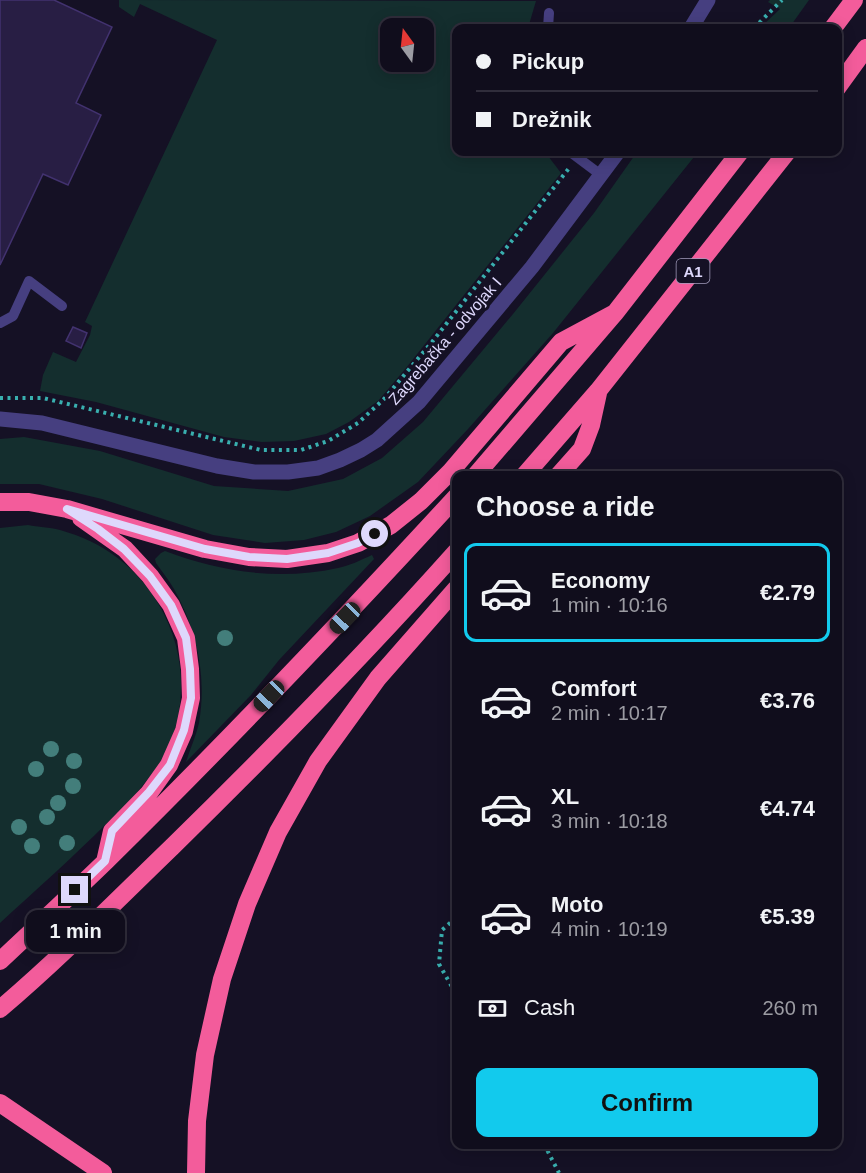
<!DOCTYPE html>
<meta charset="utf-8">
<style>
body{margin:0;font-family:Arial,sans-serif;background:#191625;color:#f1f3f6;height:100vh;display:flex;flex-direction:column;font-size:22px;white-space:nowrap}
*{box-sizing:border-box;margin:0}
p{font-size:20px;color:#9c9ca3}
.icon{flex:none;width:33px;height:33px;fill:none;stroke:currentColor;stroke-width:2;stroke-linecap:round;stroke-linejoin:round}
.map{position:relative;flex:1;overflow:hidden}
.panel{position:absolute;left:452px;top:471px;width:390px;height:678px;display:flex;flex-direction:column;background:#100d1c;border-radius:12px;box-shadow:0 3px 15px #0003,0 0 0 2px #302d3b}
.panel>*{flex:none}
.top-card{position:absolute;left:452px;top:24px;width:390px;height:132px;border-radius:12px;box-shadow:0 3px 15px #0003,0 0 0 2px #302d3b;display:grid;align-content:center;height:132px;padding:0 24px;background:#100d1c}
.needle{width:39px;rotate:345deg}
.controls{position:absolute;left:380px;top:18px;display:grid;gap:12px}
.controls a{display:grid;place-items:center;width:54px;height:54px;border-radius:12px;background:#100d1c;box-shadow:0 3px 15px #0003,0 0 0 2px #302d3b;font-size:30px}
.end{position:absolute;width:27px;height:27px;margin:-14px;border:8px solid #ded8fc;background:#111;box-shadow:0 0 0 3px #111}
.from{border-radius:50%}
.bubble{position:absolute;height:42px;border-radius:12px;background:#100d1c;box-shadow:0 3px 15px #0003,0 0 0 2px #302d3b;font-size:20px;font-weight:600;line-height:42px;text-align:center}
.car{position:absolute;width:18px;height:36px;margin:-18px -9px;border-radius:8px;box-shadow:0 0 4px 2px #0007;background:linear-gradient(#222 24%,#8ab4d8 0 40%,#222 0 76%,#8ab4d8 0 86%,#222 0)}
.top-card b{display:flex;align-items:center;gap:21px;height:57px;font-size:22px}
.top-card b+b{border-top:2px solid #302d3b}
.top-card i{width:15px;height:15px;background:#f1f3f6}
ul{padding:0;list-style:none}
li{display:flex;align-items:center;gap:18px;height:99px;margin:0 12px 9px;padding:0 12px;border:3px solid transparent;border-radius:12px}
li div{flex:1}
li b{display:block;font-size:22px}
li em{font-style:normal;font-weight:600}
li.active{border-color:#12caed}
li>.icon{width:54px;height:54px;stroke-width:1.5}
h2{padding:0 24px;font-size:27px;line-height:72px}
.pay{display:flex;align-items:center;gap:15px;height:66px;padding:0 24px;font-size:22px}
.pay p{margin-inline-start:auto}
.cta{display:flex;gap:12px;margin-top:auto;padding:12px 24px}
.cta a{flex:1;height:69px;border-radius:12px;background:#12caed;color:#111;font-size:24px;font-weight:600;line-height:69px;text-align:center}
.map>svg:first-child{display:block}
.green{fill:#142e2e;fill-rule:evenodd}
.building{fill:#281e44;stroke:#42326f;stroke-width:1.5}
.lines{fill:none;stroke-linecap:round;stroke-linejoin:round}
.path{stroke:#39afaf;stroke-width:4;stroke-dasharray:3 4.5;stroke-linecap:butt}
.service{stroke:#463f80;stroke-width:10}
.minor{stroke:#463f80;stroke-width:15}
.motorway{stroke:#f35c9b;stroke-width:18}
.tree{fill:#437e7b}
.route{stroke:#ded8fc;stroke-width:8}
.labels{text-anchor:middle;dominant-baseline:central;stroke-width:6;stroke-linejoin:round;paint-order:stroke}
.shield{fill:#151125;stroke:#a29cbc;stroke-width:1.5}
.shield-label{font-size:15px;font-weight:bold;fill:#ded8fc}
.street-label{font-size:16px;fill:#ded8fc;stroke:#151125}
</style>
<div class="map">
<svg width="866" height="1173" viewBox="0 0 866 1173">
<rect width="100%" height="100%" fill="#151125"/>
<!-- green -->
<path class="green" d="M119,0l417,1 -8,27h-72v124h89l16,21 -155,195 -28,33 -29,21 -23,12 -32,7 -32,1 -38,-5 -128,-35 -56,-11 3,-16 10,-23 23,10 14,-27 2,-9 -7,-4 132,-282 -77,-36 -6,13 -15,-10zM390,28h33v34h-33z
M770,0h39l-20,28h-29l20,-19 -12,-7z
M637,152h61l-145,181 -85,96 -50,53 -48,34 -34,16 -32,8 -39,3 -52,-8 -111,-36 -63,-15h-39v-45l24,-2 76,14 114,35 74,5 55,-12 39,-21 41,-36 90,-108 81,-101z
M28,525c10,2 21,2 32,5 43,12 76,36 99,75 28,48 29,103 5,153 -4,6 -9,12 -14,18 -13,18 -27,32 -43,47 -34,34 -71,67 -107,100v-395z
M165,551c55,21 115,30 173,17 11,-2 23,-8 34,-13l2,4 -95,101 -28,35 -65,67c4,-13 10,-26 13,-39 8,-47 -2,-93 -25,-134 -5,-9 -12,-17 -18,-26l-1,-4 6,-6z"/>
<!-- building -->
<path class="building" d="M0,0h54l58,27 -36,76 25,12 -33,70 -25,-11 -43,91z
M73,327l14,6 -6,15 -15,-7z"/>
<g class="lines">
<!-- path -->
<path class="path" d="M754,28l28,-28
M0,398h43l218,52h40l27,-9 30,-18 26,-24 48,-57 138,-175
M456,918l-14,12 -3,34 17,30
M544,1144l15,29"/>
<!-- service -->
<path class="service" d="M548,28l1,-15
M573,154l28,21
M0,323l13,-7 16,-35 33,25"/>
<!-- minor -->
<path class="minor" d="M691,28l17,-28
M0,419l42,4 175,43 37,6h34l30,-4 22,-8 21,-10 16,-10 42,-38 113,-135 86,-115"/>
<!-- motorway -->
<path class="motorway" d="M833,28l21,-28
M837,88l29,-40
M475,476l140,-163 125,-161
M524,476l74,-85 189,-239
M558,476l24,-27 9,-24 7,-32
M0,502h29l38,7 138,40 44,8 38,2 41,-6 30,-10 33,-18 30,-24 30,-30 110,-129 54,-29
M81,518l44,31 25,27 21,29 15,33 4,31 1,29 -7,33 -15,34 -20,28 -37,38 -7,31
M0,961c35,-33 71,-66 106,-100 120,-118 236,-240 350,-364
M0,1009c60,-51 115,-107 172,-162 98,-96 193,-193 284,-295
M0,1103l103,70
M196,1173l1,-52 8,-66 17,-76 25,-75 31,-72 40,-71 60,-83 78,-89"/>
</g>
<!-- trees -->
<g class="tree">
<circle cx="225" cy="638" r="8"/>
<circle cx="51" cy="749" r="8"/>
<circle cx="74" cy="761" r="8"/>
<circle cx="36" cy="769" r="8"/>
<circle cx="73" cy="786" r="8"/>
<circle cx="58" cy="803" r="8"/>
<circle cx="47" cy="817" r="8"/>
<circle cx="19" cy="827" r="8"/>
<circle cx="67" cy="843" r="8"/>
<circle cx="32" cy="846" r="8"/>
</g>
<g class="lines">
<!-- route -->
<path class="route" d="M75,890l30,-29 7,-30 37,-39 21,-27 14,-35 7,-32 -1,-29 -4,-31 -15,-33 -21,-29 -26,-27 -26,-20 -31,-20 138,40 44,8 38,2 41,-6 30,-10 17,-9"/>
</g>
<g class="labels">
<!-- shield labels -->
<rect class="shield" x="676.5" y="259" width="33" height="24" rx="4.5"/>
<g class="shield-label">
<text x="693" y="271">A1</text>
</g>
<!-- street labels -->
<g class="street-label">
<text transform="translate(445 341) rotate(-49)">Zagrebačka - odvojak I</text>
</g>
</g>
</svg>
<div class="controls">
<a><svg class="needle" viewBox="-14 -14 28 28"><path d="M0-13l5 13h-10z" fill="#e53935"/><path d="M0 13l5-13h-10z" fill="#9c9ca3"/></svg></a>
</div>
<i class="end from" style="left:375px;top:534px"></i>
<i class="end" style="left:75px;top:890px"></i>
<div class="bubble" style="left:26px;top:910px;width:99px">1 min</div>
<i class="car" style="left:345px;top:618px;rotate:224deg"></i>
<i class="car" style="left:269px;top:696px;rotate:224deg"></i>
<div class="top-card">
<b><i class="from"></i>Pickup</b>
<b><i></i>Drežnik</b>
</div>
<section class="panel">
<h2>Choose a ride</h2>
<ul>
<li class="active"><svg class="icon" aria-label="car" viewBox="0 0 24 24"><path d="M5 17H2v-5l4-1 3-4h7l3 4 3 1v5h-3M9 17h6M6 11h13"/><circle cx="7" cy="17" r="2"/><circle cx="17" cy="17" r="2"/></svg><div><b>Economy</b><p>1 min · 10:16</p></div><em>€2.79</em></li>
<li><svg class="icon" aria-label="car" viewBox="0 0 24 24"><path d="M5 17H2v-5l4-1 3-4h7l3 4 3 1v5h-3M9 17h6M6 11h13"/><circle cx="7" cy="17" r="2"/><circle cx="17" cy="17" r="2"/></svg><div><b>Comfort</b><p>2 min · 10:17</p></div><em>€3.76</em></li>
<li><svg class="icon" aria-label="car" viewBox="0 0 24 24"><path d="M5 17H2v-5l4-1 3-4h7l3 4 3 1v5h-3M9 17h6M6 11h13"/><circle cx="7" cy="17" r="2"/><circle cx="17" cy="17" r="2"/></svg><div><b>XL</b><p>3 min · 10:18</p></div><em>€4.74</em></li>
<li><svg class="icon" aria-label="car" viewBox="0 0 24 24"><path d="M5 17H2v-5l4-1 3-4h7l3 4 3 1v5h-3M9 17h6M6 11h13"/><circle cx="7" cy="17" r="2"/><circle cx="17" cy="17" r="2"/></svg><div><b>Moto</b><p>4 min · 10:19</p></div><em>€5.39</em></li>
</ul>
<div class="pay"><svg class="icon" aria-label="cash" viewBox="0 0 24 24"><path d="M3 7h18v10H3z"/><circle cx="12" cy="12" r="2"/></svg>Cash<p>260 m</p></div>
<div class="cta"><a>Confirm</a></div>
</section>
</div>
